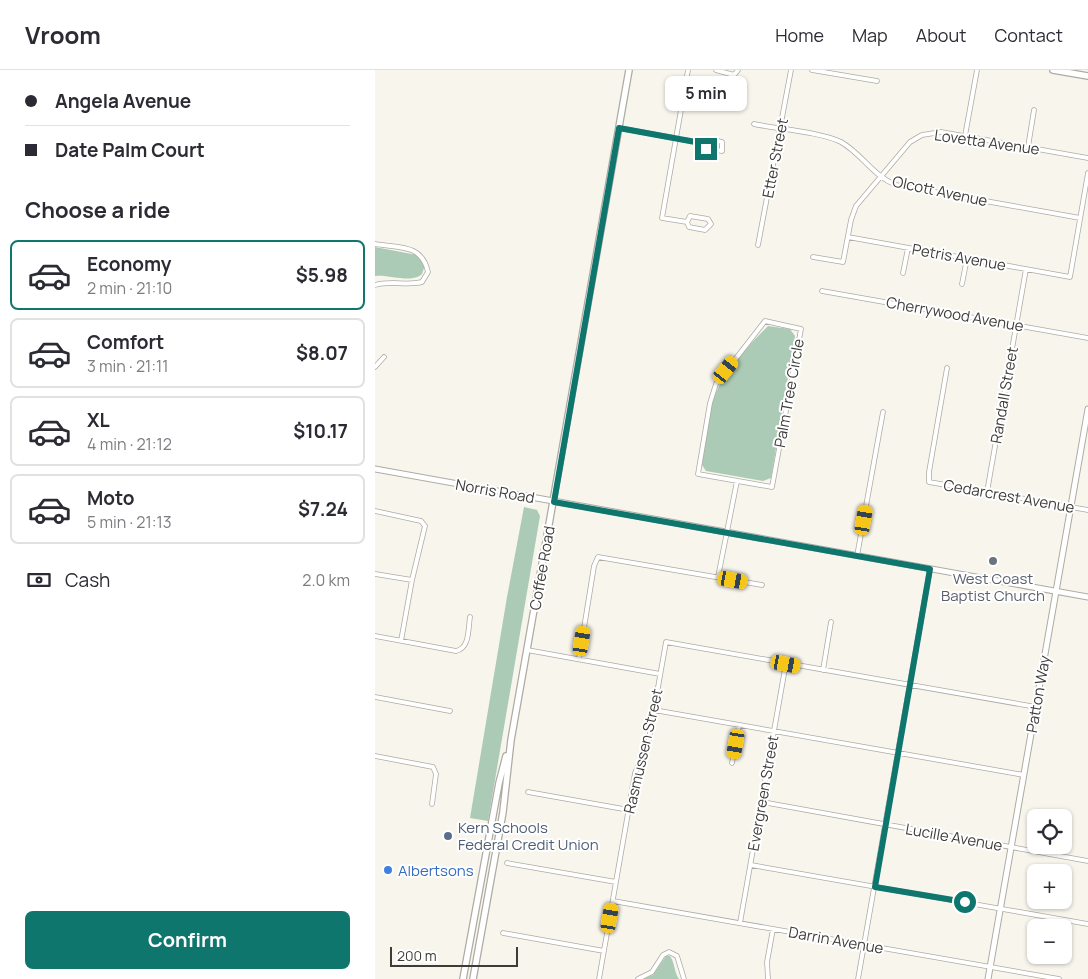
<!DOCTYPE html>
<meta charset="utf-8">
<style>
body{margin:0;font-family:Manrope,sans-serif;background:#f2f2f3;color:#2b2b33;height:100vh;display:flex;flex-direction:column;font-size:19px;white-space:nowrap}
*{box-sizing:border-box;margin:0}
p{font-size:16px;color:#7c7c81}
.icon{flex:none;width:28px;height:28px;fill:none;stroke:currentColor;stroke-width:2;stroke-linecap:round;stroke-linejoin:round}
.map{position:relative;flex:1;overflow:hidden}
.sheet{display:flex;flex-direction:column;background:#fff;width:375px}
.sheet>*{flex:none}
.hud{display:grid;align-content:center;height:110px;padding:0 25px;background:#fff}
.buttons{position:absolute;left:652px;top:739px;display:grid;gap:10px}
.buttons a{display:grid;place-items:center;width:45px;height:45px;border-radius:8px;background:#fff;box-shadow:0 1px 4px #0004;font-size:25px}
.scale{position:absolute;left:15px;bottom:12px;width:128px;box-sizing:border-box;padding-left:5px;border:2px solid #3d3c39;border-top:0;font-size:14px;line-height:18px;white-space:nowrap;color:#3d3c39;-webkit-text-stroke:4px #fff;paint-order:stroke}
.end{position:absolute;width:22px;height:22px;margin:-11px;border:6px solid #0f766e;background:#fff;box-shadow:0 0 0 2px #fff}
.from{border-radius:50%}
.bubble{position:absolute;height:35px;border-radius:8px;background:#fff;box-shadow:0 1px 4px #0004;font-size:16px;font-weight:700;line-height:35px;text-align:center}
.car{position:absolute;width:15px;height:30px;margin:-15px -8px;border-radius:6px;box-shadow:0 0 4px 1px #0007;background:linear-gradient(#f5c518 24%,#345 0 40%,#f5c518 0 76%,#345 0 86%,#f5c518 0)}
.hud b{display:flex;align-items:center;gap:18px;height:48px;font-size:19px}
.hud b+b{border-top:1px solid #e1e1e2}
.hud i{width:12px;height:12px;background:#2b2b33}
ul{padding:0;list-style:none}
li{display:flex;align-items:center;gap:15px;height:70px;margin:0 10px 8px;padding:0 15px;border:2px solid #e1e1e2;border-radius:8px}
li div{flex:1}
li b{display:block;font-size:19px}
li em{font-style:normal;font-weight:700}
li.active{border-color:#0f766e}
li>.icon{width:45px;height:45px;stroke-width:1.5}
h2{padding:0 25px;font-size:22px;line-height:60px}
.pay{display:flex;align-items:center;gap:12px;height:55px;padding:0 25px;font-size:19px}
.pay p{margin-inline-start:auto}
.cta{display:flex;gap:10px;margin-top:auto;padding:10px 25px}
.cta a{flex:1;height:58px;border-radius:8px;background:#0f766e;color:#fff;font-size:20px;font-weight:700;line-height:58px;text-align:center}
header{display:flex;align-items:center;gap:30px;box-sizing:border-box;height:70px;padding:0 25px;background:#fff;border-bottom:1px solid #e1e1e2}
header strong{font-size:24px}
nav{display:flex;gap:28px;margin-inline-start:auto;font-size:18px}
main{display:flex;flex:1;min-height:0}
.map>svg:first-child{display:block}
.green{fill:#accbb6}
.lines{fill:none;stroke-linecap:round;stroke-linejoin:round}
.minor-casing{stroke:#aeaba3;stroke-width:5.5}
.tertiary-casing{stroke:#aeaba3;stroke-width:7}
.secondary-casing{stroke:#aeaba3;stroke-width:8}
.minor{stroke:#fff;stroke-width:4}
.tertiary{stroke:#fff;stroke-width:5}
.secondary{stroke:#fff;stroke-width:5.5}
.route{stroke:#0f766e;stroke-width:6}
.worship-dot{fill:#6b7280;stroke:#fff;stroke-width:2}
.service-dot{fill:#5c6f8a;stroke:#fff;stroke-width:2}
.shop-dot{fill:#3f7fe0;stroke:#fff;stroke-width:2}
.labels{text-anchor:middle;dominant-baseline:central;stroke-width:4;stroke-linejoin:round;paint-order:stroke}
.street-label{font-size:15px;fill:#3d3c39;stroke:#fff}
.worship-label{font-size:15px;fill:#5b616d;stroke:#fff}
.service-label{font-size:15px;fill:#4e5e75;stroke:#fff;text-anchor:start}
.shop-label{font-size:15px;fill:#366cbe;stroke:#fff;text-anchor:start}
</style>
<header>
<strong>Vroom</strong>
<nav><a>Home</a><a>Map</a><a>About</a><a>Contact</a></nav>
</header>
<main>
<section class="sheet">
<div class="hud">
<b><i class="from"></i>Angela Avenue</b>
<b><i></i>Date Palm Court</b>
</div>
<h2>Choose a ride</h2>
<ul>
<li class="active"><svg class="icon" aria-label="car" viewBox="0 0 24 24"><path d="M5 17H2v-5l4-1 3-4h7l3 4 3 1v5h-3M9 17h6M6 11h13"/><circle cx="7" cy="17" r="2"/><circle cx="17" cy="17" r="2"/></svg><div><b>Economy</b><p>2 min · 21:10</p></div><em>$5.98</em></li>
<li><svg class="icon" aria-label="car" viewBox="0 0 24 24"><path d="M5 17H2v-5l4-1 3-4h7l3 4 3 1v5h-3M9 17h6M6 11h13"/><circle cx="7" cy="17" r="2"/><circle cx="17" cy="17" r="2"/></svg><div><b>Comfort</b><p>3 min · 21:11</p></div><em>$8.07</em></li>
<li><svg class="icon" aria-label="car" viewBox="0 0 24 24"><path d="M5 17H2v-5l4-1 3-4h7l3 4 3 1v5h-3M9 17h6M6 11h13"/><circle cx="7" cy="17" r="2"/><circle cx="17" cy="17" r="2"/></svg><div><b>XL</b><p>4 min · 21:12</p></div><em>$10.17</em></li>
<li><svg class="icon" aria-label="car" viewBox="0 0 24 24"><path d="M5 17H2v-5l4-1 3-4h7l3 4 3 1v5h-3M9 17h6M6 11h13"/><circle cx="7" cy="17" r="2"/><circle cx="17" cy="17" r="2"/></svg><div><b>Moto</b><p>5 min · 21:13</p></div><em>$7.24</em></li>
</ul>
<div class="pay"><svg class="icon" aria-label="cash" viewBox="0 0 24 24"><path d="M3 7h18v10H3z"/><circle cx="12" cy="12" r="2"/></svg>Cash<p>2.0 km</p></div>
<div class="cta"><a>Confirm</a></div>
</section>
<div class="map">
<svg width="713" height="909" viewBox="0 0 713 909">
<rect width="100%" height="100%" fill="#f8f5ed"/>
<!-- green -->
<path class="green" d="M0,177l42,8 8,10 -3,9c-11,10 -33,0 -47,2z
M393,256l22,3 5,7 -24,142 -8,3 -57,-10 -4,-6c4,-26 5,-56 17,-79 9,-19 34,-45 49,-60z
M149,437l13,3 3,6 -52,305 -18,-3 37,-221z
M291,886h4c5,7 4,16 9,23h-36l10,-4z"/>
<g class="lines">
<!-- minor casing -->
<g class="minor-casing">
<path id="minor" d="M341,0l18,5 4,-5
M437,0l65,11
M379,54c23,5 67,8 87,18 20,11 32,34 55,43l184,33
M244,58l82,15c7,-5 13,-3 21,-1v9l-21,-4v-4
M590,66l12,-66
M653,77l6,-37
M312,152l2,5 16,3 6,-6 -3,-5 -18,-3 -3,6 -25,-4 26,-148
M473,167l222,40 18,-104
M0,174c25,4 47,0 53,28l-6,10c-16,4 -31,-2 -47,3
M383,175l33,-175
M438,187l30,5 8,-42 5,-14 54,-64 12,-7 19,-3 147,26
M528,203l5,-25
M587,214l5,-26
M447,221l266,47
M390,251l36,8 -29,158 -74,-13 12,-71 6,-19z
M0,297l9,-10
M572,298l-18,104v10l159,28
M612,422l39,-223
M0,441l46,10 4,5 -13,54 -11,61
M482,486l26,-144
M0,504l37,6
M343,507l19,-96
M0,566l81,15c14,-3 12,-22 14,-34
M152,580l133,24
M204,589l15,-93 4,-9 164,28
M448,600l8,-48
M0,627l75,14
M279,640l370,65
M0,686l58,11 3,7 -4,30
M357,693l7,-38
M153,722l101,18
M387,732l326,59
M132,793l109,19
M376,795l337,59
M238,831l446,78
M365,853l46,-260
M128,863l101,18
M224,909l36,-206 13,-29 18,-102 370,65
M263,909l14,-7 11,-17 6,-3 8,4 7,23
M393,909l-1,-17 6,-33
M483,909l72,-410"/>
</g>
<!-- tertiary casing -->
<g class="tertiary-casing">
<path id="tertiary" d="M0,399l713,128
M613,909l100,-570"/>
</g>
<!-- secondary casing -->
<g class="secondary-casing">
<path id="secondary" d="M678,0l35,6
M88,909l36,-196 7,-27
M98,909l30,-167 8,-72 118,-670"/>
</g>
<!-- minor -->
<use href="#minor" class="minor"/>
<!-- tertiary -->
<use href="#tertiary" class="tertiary"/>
<!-- secondary -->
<use href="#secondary" class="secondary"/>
</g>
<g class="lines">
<!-- route -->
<path class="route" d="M331,79l-5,-2v-4l-82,-15 -65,374 376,67 -55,318 90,15"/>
</g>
<!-- markers -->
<circle class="worship-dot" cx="618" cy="491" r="5"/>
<circle class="service-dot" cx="73" cy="766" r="5"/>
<circle class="shop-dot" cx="13" cy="800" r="5"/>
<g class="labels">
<!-- street labels -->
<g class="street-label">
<text transform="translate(612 72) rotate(8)">Lovetta Avenue</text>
<text transform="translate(400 88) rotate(-79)">Etter Street</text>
<text transform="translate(565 121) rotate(12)">Olcott Avenue</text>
<text transform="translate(584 187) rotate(10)">Petris Avenue</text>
<text transform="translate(580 244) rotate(10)">Cherrywood Avenue</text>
<text transform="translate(414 323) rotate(-80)">Palm Tree Circle</text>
<text transform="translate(629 325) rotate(-80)">Randall Street</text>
<text transform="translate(120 421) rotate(10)">Norris Road</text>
<text transform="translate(634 426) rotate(10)">Cedarcrest Avenue</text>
<text transform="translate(167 498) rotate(-80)">Coffee Road</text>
<text transform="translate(663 624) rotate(-80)">Patton Way</text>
<text transform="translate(268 681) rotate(-77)">Rasmussen Street</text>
<text transform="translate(388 723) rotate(-80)">Evergreen Street</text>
<text transform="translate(579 767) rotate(10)">Lucille Avenue</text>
<text transform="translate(461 870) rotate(10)">Darrin Avenue</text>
</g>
<!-- worship labels -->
<g class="worship-label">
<text x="618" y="508">West Coast<tspan x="618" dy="17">Baptist Church</tspan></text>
</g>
<!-- service labels -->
<g class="service-label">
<text x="83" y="757">Kern Schools<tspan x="83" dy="17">Federal Credit Union</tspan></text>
</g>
<!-- shop labels -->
<g class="shop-label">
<text x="23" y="800">Albertsons</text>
</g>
</g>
</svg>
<div class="buttons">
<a><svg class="icon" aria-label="locate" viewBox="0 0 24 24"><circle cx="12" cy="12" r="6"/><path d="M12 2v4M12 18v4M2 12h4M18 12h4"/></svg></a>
<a>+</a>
<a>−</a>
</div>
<div class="scale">200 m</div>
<i class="end from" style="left:590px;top:832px"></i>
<i class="end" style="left:331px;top:79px"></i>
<div class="bubble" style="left:290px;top:6px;width:82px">5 min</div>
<i class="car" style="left:351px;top:300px;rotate:39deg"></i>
<i class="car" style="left:489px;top:450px;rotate:10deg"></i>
<i class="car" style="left:358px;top:510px;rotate:100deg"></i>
<i class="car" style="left:207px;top:571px;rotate:9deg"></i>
<i class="car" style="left:411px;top:594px;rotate:100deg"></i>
<i class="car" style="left:361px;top:674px;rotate:190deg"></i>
<i class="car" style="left:235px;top:848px;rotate:10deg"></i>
</div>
</main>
